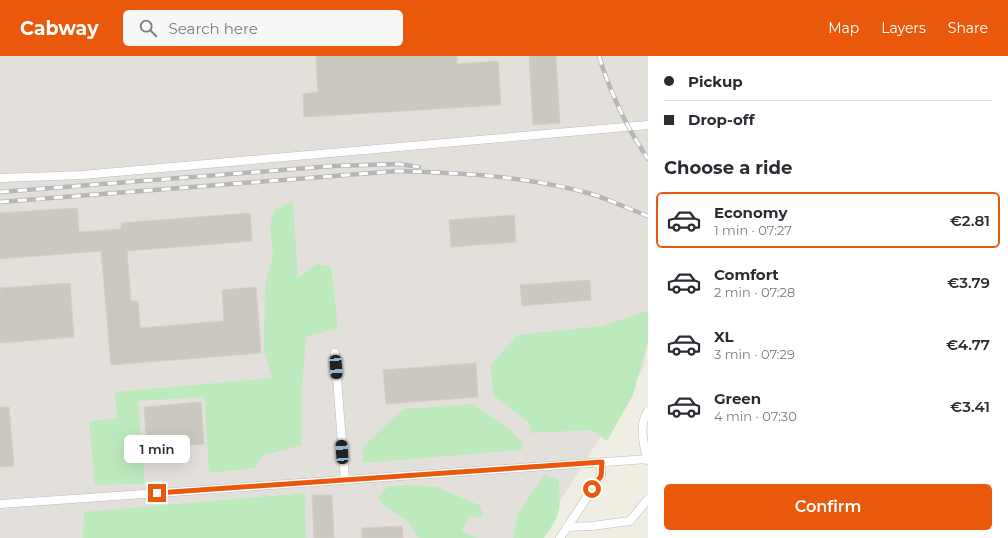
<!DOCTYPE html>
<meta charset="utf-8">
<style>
body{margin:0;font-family:Montserrat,sans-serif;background:#f7f7f7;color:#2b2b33;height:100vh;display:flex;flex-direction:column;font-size:15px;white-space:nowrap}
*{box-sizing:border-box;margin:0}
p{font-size:13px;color:#7c7c81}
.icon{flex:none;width:22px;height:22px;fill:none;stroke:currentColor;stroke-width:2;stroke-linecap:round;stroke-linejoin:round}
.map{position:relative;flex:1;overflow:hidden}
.drawer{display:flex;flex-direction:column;background:#fff;width:360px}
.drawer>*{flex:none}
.top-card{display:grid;align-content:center;height:88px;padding:0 16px;background:#fff}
.end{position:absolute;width:18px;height:18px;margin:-9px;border:5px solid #ea580c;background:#fff;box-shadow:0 0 0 2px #fff}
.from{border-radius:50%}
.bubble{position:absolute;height:28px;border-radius:6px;background:#fff;box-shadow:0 4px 16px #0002;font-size:13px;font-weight:600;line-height:28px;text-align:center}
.car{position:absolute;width:12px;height:24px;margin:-12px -6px;border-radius:5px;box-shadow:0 0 3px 1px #0007;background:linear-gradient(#222 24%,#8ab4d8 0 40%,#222 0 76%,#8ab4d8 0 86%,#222 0)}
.top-card b{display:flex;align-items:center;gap:14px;height:38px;font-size:15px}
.top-card b+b{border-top:1px solid #e1e1e2}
.top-card i{width:10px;height:10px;background:#2b2b33}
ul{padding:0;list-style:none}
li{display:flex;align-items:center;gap:12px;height:56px;margin:0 8px 6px;padding:0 8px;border:2px solid transparent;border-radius:6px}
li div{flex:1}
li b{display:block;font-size:15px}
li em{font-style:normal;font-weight:600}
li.selected{border-color:#ea580c}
li>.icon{width:36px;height:36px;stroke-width:1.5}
h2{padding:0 16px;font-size:18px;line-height:48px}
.button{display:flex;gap:8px;margin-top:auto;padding:8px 16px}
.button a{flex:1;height:46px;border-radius:6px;background:#ea580c;color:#fff;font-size:16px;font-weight:600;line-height:46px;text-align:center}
header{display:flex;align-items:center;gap:24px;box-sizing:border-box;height:56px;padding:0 20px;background:#ea580c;color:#fff}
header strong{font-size:19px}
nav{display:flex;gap:22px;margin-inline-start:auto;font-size:14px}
.search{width:280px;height:36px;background:#f7f7f7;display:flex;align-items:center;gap:10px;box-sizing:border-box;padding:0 14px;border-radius:6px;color:#7c7c81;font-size:15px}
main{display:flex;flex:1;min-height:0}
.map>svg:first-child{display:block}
.industrial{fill:#e3e0db}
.green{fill:#bdeabd}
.building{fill:#cbc8c0;stroke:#d5cfc1}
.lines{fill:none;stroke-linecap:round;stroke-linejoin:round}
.service-casing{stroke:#b8bcc1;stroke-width:9}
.service{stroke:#fff;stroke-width:8}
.rail-casing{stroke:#b5b6b7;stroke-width:4.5}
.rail{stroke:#fff;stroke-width:3;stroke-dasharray:9;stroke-linecap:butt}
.route{stroke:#ea580c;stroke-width:5}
</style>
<header>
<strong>Cabway</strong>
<div class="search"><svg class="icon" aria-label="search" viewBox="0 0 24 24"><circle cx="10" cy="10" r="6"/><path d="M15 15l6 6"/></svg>Search here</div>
<nav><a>Map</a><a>Layers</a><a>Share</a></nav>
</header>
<main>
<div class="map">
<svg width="648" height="482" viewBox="0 0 648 482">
<rect width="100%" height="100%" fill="#f0ede3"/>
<!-- industrial -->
<path class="industrial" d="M0,0h648v284l-4,27 -107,171h-537z"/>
<!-- green -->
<path class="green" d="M293,144l5,78 18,-14 15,2 7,62 -32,9 -4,53 -1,55 -39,11 -7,12 -46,5 -4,-70 -2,-6 -65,4 7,83 -50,1 -6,-63 28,-4 -2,-26 157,-14 -8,-27 1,-67 8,-27 -3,-32 4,-14z
M648,255v30l-15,54 -26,46 -15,-11 -61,3 -2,-10 -36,-28 -2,-30 26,-30 84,-9z
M473,348l35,24 14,14v8l-160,13 1,-16 40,-38z
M544,419l15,5c1,31 3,32 -15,58h-31l5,-24z
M410,429l27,2 44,19 2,11h-13l-9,14 17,7h-59l-13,-18 -24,-16 -4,-6 10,-12z
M305,437l1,45h-223l1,-26z"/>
<!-- building -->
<path class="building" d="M316,0h141v8l41,-3 3,44 -197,12 -1,-23 15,-2z
M529,0h27l4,67 -27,2z
M77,152l2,24 42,-3v-6l129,-10 2,28 -125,10 4,50h7l2,27 84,-7 -2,-31 34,-3 5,66 -150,12 -10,-114 -101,8v-46z
M514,159l2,27 -65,5 -2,-27z
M590,224l1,20 -69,6 -2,-21z
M70,227l4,54 -74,6v-55z
M476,307l2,34 -92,7 -3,-34z
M201,346l3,42 -57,4 -3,-41z
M0,351h9l5,59 -14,1z
M312,439h20l2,43h-20z
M402,470l1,12h-41v-10z"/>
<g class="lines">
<!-- service casing -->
<g class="service-casing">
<path id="service" d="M0,122l82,-3 566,-50
M335,297l10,127
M647,404c-3,-16 -9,-35 1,-49
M0,448l648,-45
M567,471l25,-1 38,-5 18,-22
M560,482l41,-62v-14"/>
</g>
<!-- service -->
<use href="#service" class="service"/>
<!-- rail casing -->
<g class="rail-casing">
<path id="rail" d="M599,0c11,36 28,72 49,103
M0,136l333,-26 66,-2 20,3
M0,146l398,-31c64,2 128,5 190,22 21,6 40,16 60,23"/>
</g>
<!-- rail -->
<use href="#rail" class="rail"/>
</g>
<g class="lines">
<!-- route -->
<path class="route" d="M157,437l445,-31 -1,14 -9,13"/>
</g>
</svg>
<i class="end from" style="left:592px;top:433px"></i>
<i class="end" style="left:157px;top:437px"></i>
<div class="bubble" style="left:124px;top:379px;width:66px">1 min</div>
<i class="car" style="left:336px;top:311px;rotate:176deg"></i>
<i class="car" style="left:342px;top:396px;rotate:356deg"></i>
</div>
<section class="drawer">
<div class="top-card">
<b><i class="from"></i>Pickup</b>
<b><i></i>Drop-off</b>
</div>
<h2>Choose a ride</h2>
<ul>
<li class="selected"><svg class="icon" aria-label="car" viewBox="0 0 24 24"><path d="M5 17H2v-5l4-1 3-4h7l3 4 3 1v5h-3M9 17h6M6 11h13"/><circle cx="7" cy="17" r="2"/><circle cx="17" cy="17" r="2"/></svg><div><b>Economy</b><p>1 min · 07:27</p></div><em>€2.81</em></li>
<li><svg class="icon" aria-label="car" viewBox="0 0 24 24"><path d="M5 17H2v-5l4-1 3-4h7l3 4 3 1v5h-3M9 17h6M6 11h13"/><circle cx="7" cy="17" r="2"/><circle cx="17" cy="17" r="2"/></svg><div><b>Comfort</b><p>2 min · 07:28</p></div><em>€3.79</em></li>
<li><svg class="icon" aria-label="car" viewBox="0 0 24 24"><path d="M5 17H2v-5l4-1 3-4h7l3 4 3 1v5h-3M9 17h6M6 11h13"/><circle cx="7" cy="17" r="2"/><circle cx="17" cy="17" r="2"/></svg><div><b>XL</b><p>3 min · 07:29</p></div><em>€4.77</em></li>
<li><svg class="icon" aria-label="car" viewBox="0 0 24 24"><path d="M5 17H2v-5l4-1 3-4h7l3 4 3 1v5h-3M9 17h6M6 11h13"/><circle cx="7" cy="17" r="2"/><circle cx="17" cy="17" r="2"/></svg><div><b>Green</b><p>4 min · 07:30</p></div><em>€3.41</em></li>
</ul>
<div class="button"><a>Confirm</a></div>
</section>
</main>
